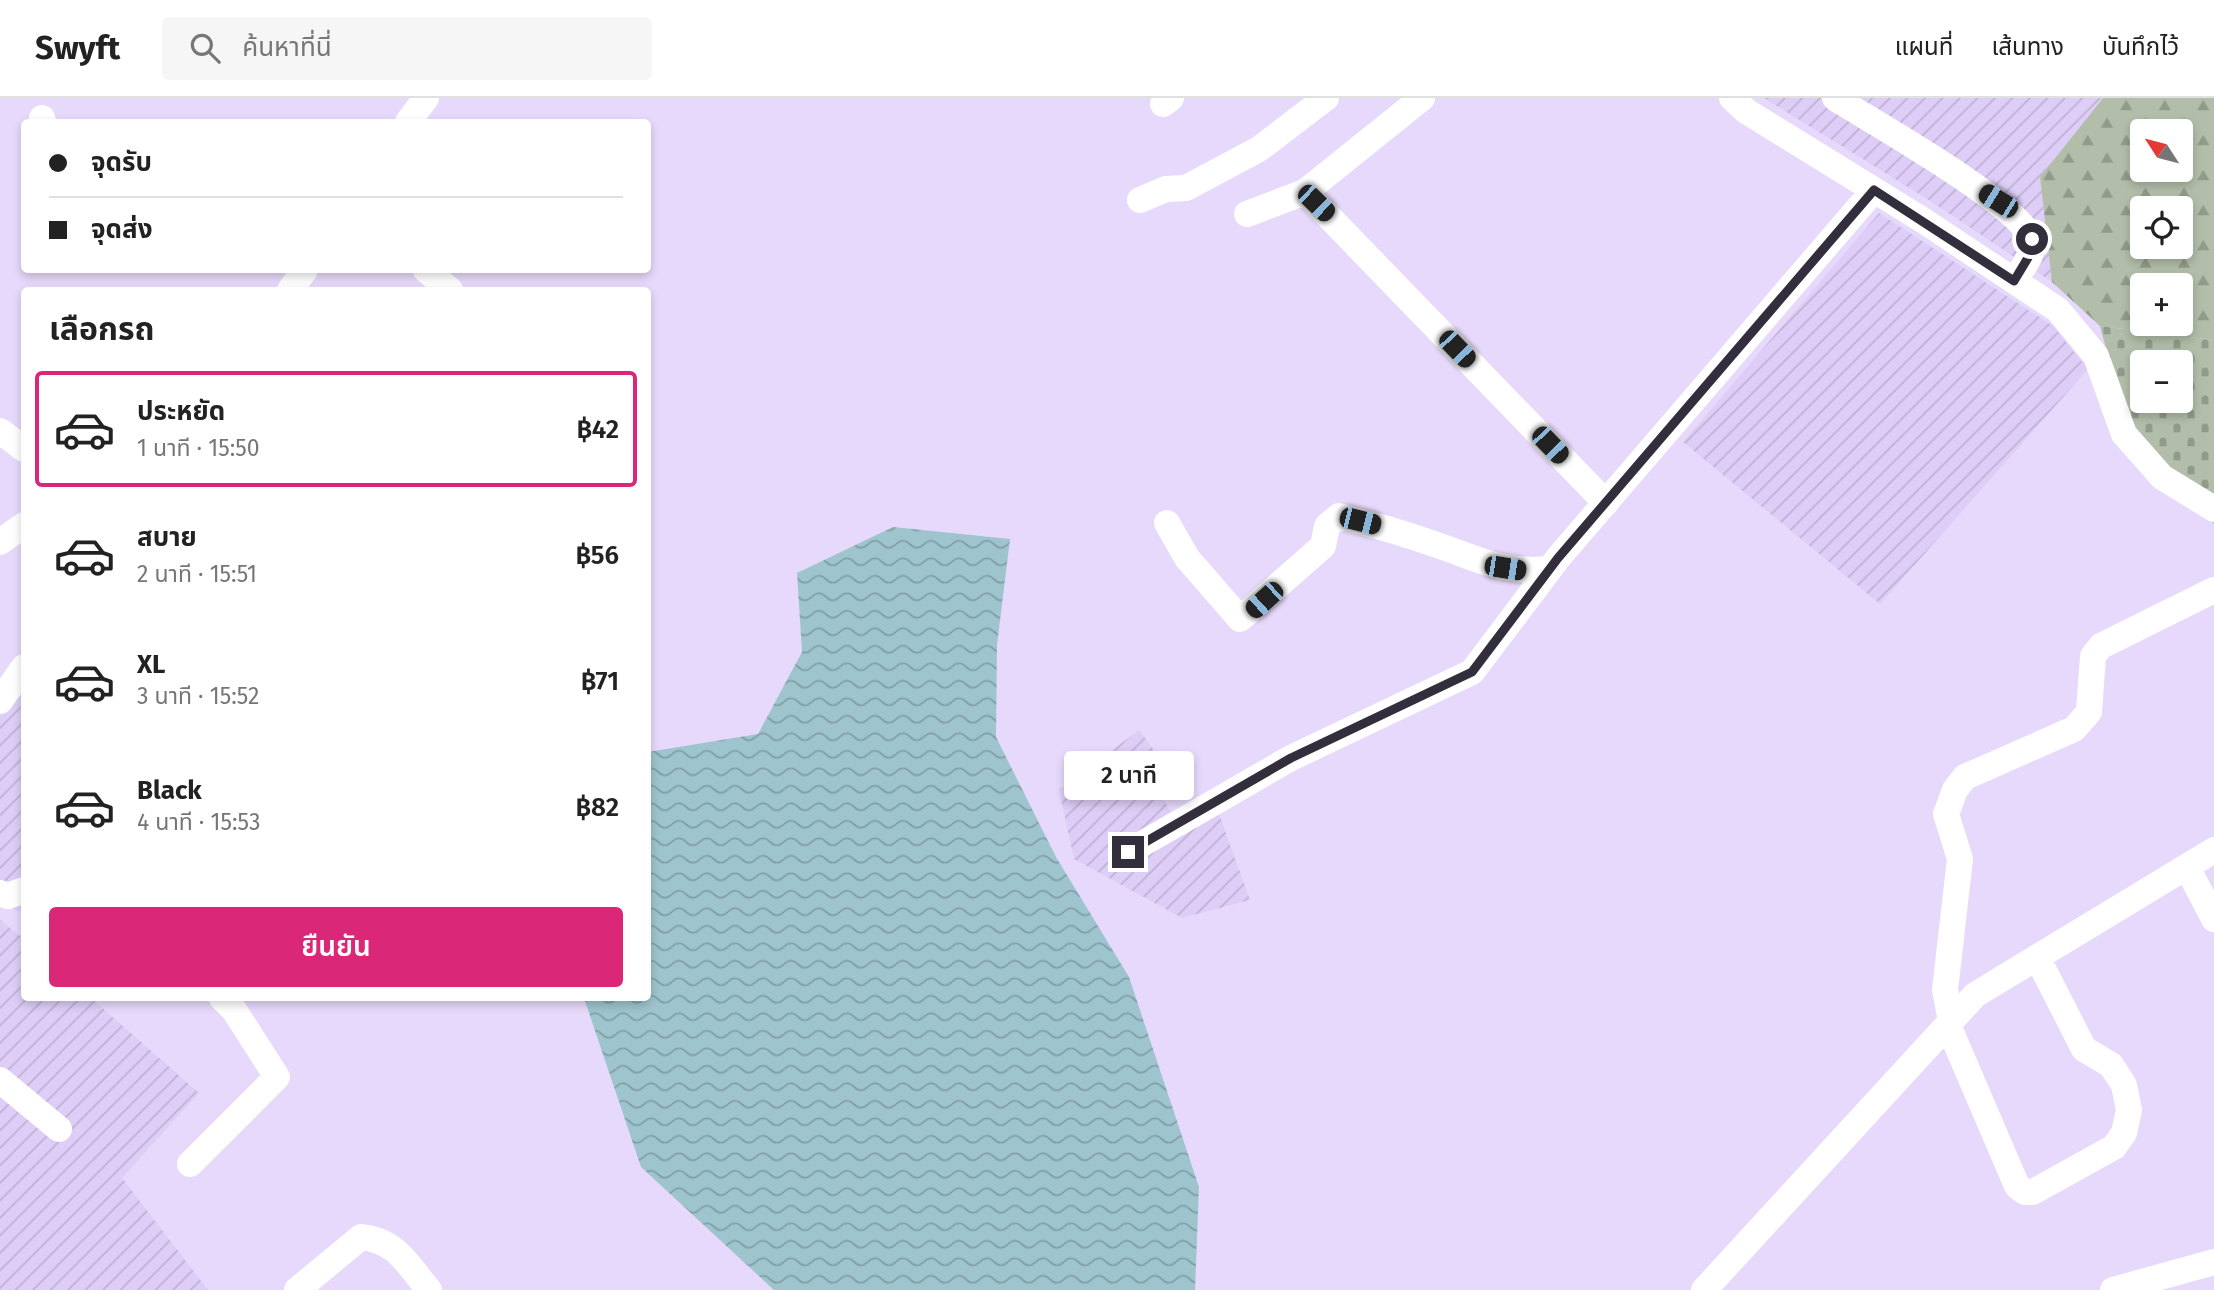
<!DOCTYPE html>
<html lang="th">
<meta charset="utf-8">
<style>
body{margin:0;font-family:"Fira Sans","Noto Sans Thai",sans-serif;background:#f6f6f6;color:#222;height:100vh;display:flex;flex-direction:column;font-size:26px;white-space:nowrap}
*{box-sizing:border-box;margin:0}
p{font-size:23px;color:#767676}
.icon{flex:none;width:38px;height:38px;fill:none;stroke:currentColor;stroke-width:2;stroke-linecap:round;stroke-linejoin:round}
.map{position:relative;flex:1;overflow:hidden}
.panel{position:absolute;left:21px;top:189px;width:630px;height:714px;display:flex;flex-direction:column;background:#fff;border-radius:7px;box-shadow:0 4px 10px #0003}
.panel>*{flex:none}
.guide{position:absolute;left:21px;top:21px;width:630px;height:154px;border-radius:7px;box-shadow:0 4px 10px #0003;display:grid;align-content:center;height:154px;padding:0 28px;background:#fff}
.needle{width:46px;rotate:306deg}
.buttons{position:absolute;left:2130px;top:21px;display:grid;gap:14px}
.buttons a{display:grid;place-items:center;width:63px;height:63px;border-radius:7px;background:#fff;box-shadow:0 4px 10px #0003;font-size:35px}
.end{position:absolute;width:32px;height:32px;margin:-16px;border:9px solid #332e3b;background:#fff;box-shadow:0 0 0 4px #fff}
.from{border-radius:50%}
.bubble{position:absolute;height:49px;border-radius:7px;background:#fff;box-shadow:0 4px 10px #0003;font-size:23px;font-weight:600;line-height:49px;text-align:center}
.car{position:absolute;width:21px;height:42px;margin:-21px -10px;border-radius:9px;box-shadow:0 0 5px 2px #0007;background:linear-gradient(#222 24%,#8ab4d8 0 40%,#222 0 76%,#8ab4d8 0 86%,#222 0)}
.guide b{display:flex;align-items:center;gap:24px;height:66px;font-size:26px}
.guide b+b{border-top:2px solid #e0e0e0}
.guide i{width:18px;height:18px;background:#222}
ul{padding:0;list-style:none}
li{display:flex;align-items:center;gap:21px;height:116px;margin:0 14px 10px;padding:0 14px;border:4px solid transparent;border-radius:7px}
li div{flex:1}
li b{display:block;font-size:26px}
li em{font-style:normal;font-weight:600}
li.active{border-color:#db2777}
li>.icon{width:63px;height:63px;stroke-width:1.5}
h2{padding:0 28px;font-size:32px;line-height:84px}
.primary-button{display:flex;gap:14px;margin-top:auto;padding:14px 28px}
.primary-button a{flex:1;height:80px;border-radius:7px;background:#db2777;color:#fff;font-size:28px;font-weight:600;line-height:80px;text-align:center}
header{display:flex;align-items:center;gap:42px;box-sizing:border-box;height:98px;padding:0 35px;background:#fff;border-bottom:2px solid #e0e0e0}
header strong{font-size:33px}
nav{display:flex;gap:38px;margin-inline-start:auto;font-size:24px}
.search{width:490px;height:63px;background:#f6f6f6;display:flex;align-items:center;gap:18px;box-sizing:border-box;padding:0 24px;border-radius:7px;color:#767676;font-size:26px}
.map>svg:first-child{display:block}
.industrial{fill:url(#industrial-furrows)}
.forest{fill:url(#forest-firs);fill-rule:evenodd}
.cemetery{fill:url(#cemetery-stones);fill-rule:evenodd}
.water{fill:url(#water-waves)}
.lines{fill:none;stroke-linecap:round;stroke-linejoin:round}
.minor{stroke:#fff;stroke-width:26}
.route{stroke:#332e3b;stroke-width:9}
</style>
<header>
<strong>Swyft</strong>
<div class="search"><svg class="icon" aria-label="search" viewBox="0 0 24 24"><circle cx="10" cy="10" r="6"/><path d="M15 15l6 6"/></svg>ค้นหาที่นี่</div>
<nav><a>แผนที่</a><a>เส้นทาง</a><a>บันทึกไว้</a></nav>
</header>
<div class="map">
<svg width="2214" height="1192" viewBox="0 0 2214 1192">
<defs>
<pattern id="industrial-furrows" width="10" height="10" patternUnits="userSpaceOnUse" patternTransform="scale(1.75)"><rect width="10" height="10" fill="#decef7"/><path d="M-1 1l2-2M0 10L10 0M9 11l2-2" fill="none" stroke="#bfb1d5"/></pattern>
<pattern id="forest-firs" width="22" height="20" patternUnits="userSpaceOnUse" patternTransform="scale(1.75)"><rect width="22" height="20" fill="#b2bea9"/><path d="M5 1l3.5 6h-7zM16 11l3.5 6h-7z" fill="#919b8b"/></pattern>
<pattern id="cemetery-stones" width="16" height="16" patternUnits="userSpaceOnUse" patternTransform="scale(1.75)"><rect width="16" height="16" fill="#b2bea9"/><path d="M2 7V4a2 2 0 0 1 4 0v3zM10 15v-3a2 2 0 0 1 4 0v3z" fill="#919b8b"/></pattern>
<pattern id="water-waves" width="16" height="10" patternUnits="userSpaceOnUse" patternTransform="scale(1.75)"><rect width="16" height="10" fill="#9ec4cd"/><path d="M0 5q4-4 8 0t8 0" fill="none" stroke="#81a0a8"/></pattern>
</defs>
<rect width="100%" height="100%" fill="#e7d9fb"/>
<!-- industrial -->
<path class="industrial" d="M1764,0h339l-63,79 12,105 -128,-85z
M1879,115l174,113 35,43 -208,235 -197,-162z
M24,569v240l-5,5 -19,-12v-199z
M1139,632l20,27 -15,12 36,57 36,-20 34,94 -68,18 -108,-59 -15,-69z
M0,822l24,19v59h67l108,95 -77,85 86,112h-208z"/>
<!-- forest -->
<path class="forest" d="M2103,0h111v242l-114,-14 -48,-44 -12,-105zM2142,33h38v39h-38zM2142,110h38v39h-38zM2142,187h38v39h-38z"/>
<!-- cemetery -->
<path class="cemetery" d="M2100,228l114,14v184l-81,-74zM2142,264h38v39h-38z"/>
<!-- water -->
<path class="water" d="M893,429l117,12 -13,106 -1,92 60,120 73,120 70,210 -4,103h-421l-133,-123 -57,-169h64v-246l110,-18 44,-82 -5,-79z"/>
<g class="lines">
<!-- minor -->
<path class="minor" d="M1732,0l14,13 175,108 137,91 38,46 28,78 38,43 52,32
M1835,0c38,24 182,105 196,140 6,15 -10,31 -17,43
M1163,6l8,-6
M42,20l1,4
M408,24l18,-24
M1305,94l301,311
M1140,102l26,-11 20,-1 73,-39 67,-51
M1247,116l58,-22 117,-94
M426,172l24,20
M290,192l15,-20
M0,333l24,18
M1167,425l20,35 53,61 83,-73 4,-20 12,-10c32,8 64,17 95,28 46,15 63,29 116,25
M0,444l24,-17
M0,603l24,-34
M1128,754l163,-94 181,-86 86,-114 316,-368
M2187,769l27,52
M0,795l8,3 16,-6
M1951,923l-6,-31 15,-131 -14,-45 9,-24 10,-13 109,-48 15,-17 4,-56 8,-10 113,-56
M1948,927l69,161 8,6h8l81,-45 10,-14 5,-23 -5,-25 -13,-20 -27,-16 -47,-92
M0,982l59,49
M190,1066l87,-87 -43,-67 -12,-12
M297,1192l64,-53c35,3 47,28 68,53
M1704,1192l271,-295 239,-145
M2113,1192l101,-28"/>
</g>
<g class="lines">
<!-- route -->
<path class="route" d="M1128,754l163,-94 181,-86 86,-114 316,-368 140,91 18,-30v-12"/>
</g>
</svg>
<div class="buttons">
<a><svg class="needle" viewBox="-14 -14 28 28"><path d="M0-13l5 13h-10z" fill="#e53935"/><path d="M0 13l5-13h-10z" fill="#767676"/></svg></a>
<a><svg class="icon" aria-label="locate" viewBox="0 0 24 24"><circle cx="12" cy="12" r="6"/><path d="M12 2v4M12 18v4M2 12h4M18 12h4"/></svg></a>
<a>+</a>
<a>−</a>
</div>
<i class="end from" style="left:2032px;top:141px"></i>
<i class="end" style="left:1128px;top:754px"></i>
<div class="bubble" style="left:1064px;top:653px;width:130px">2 นาที</div>
<i class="car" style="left:1998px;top:103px;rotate:302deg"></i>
<i class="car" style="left:1316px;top:105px;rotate:134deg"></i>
<i class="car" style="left:1457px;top:251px;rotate:136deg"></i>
<i class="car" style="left:1550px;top:347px;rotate:136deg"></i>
<i class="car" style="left:1360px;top:423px;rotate:104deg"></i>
<i class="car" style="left:1505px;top:470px;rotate:99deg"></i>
<i class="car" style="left:1264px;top:502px;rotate:228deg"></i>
<div class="guide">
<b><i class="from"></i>จุดรับ</b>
<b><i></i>จุดส่ง</b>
</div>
<section class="panel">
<h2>เลือกรถ</h2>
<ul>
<li class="active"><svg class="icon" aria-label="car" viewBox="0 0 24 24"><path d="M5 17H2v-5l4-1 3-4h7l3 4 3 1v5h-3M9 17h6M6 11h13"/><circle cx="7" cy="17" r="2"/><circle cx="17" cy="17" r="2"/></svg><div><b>ประหยัด</b><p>1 นาที · 15:50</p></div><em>฿42</em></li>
<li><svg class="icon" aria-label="car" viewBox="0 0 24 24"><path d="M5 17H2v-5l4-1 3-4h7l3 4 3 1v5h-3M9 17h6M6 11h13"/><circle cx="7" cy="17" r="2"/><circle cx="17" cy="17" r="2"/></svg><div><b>สบาย</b><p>2 นาที · 15:51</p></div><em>฿56</em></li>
<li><svg class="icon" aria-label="car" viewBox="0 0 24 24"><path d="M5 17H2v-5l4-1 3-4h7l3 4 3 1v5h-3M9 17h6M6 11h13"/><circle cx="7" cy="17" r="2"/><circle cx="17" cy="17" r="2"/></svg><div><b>XL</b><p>3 นาที · 15:52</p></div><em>฿71</em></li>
<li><svg class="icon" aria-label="car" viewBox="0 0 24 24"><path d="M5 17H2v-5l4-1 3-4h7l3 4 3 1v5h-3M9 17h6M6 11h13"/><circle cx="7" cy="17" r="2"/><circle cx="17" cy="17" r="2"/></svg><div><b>Black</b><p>4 นาที · 15:53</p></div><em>฿82</em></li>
</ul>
<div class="primary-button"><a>ยืนยัน</a></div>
</section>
</div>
